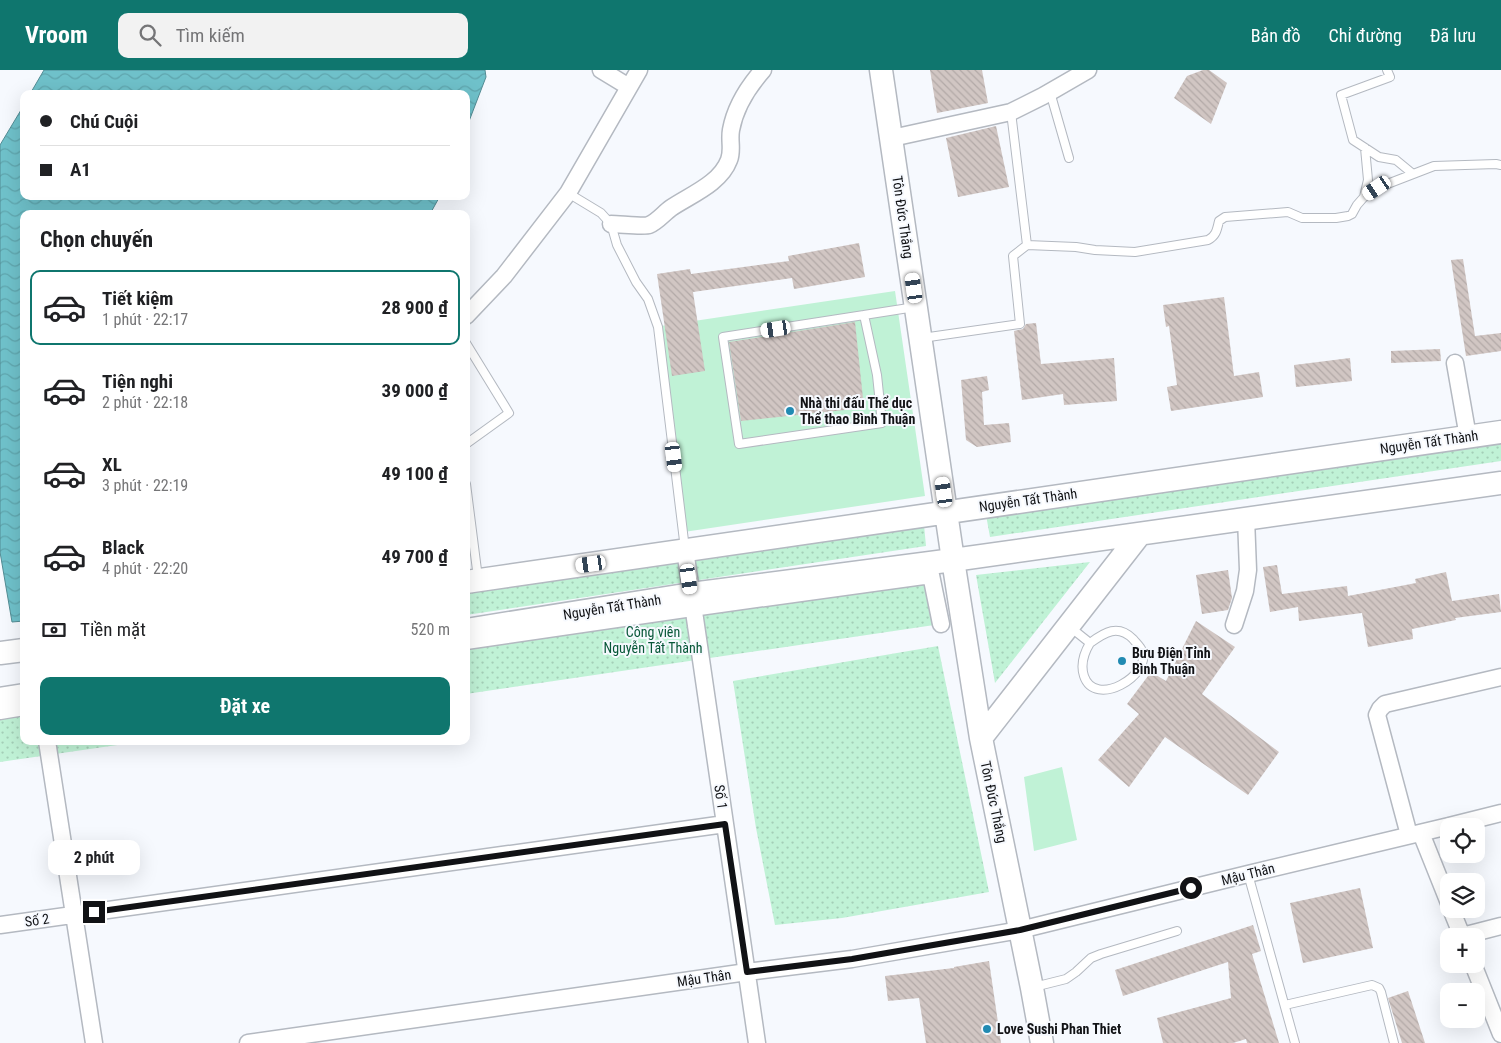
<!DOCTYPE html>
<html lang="vi">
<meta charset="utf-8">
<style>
body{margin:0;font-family:"Roboto Condensed",sans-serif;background:#f2f2f2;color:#202124;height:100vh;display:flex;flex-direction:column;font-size:19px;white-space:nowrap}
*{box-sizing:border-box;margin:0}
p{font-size:16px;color:#757577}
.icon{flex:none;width:28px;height:28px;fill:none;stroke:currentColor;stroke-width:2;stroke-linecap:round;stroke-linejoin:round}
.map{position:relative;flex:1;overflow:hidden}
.sheet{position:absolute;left:20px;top:140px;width:450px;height:535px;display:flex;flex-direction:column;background:#fff;border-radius:10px;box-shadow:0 5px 20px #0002}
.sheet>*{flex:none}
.hud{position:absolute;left:20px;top:20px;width:450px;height:110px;border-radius:10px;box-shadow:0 5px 20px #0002;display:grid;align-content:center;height:110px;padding:0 20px;background:#fff}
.fabs{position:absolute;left:1440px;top:748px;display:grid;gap:10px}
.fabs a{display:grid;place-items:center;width:45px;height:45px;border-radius:10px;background:#fff;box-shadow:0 5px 20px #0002;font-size:25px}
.end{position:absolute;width:22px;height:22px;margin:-11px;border:6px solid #111215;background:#fff;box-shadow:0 0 0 2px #fff}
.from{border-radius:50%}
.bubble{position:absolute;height:35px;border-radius:10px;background:#fff;box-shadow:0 5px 20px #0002;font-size:16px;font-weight:700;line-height:35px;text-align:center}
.car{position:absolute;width:15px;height:30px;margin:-15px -8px;border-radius:6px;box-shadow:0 0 4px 1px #0007;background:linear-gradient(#fff 24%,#345 0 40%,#fff 0 76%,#345 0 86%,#fff 0)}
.hud b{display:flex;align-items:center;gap:18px;height:48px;font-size:19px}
.hud b+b{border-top:1px solid #e0e0e0}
.hud i{width:12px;height:12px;background:#202124}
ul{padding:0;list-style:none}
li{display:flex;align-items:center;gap:15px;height:75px;margin:0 10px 8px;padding:0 10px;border:2px solid transparent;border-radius:10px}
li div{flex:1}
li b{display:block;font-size:19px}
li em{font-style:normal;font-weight:700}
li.active{border-color:#0f766e}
li>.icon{width:45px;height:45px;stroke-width:1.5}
h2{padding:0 20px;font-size:22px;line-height:60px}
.pay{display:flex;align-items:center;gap:12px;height:55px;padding:0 20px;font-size:19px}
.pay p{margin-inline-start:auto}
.action{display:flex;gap:10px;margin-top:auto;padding:10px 20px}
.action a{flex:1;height:58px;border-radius:10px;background:#0f766e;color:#fff;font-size:20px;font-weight:700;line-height:58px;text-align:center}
header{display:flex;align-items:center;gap:30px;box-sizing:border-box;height:70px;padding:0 25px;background:#0f766e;color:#fff}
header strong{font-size:24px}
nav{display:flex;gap:28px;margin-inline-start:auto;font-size:18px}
.search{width:350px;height:45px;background:#f2f2f2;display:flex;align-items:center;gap:12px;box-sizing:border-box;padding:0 18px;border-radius:10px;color:#757577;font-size:19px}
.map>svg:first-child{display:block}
.green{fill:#c0f2d6}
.park{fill:url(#park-dots)}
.water{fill:url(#water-waves);stroke:#538c94}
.building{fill:url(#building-back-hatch)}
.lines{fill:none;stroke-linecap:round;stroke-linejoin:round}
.lane-casing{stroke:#b4b9c1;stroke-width:10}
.street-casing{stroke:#b4b9c1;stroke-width:19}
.secondary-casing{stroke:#b4b9c1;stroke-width:25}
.lane{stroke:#fff;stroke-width:8}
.street{stroke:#fff;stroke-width:16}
.secondary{stroke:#fff;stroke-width:22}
.route{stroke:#111215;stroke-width:6}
.poi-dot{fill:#218ab2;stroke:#f6f9fe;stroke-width:2}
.labels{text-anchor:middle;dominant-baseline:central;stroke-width:4;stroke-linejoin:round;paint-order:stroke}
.street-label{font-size:14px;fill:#111215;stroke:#f6f9fe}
.poi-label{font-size:14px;font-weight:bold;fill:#111215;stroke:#f6f9fe;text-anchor:start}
.park-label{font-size:14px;fill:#075738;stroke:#f6f9fe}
</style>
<header>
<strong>Vroom</strong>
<div class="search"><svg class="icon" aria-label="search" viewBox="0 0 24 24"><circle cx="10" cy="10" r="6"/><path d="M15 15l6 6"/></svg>Tìm kiếm</div>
<nav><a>Bản đồ</a><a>Chỉ đường</a><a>Đã lưu</a></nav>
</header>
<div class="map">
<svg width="1501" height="973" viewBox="0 0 1501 973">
<defs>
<pattern id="park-dots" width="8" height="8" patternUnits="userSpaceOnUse" patternTransform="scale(1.25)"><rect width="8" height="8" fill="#c0f2d6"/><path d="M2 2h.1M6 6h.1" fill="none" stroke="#a4ceb7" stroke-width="1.8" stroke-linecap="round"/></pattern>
<pattern id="water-waves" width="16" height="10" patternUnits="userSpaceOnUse" patternTransform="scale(1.25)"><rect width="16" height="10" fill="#6fc1ca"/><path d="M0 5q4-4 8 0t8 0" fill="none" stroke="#5fa5ad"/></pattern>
<pattern id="building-back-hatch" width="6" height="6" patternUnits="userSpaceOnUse" patternTransform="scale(1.25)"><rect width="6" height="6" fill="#d1c6c3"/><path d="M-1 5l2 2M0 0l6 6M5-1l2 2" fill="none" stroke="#b2a9a7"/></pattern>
</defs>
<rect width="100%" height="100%" fill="#f6f9fe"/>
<!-- green -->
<path class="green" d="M895,221l30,205 -241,36 -30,-205z
M1062,697l15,73 -43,11 -10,-74z"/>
<!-- park -->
<path class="park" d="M1501,368v23l-511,76 -4,-22z
M924,455l2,21 -460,69v-25z
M1090,492l-95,121 -19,-108z
M931,505l10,49 -475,70v-53z
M938,576l51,246 -147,26 -67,7 -19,-97 -23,-147z
M24,637v34h121l-145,21v-51z"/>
<!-- water -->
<path class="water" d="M44,0h441l1,7 -20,52v-35h-436z
M24,35v91h416l-10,18h-406v407l-12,1 -12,-70v-407z"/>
<!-- building -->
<path class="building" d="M930,0h52l6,33 -51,10z
M1203,0h6l18,13 -16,41 -37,-26 13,-22z
M996,56l13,61 -51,10 -12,-59z
M859,173l6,34 -71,12 -2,-11 -99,14 12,79 -33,5 -15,-102 33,-5 1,5 98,-13 -1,-5z
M1463,189l12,77 26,-3v18l-35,5 -15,-96z
M1224,227l10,79 25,-4 4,25 -92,14 -4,-24 10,-2 -8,-59 -3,1 -3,-22z
M855,252l9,86 -123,13 -12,-79z
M1036,253l5,41 73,-6 3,43 -53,4 -1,-11 -41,6 -8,-69 9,-2 3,-5z
M1440,279l1,12 -50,2v-12z
M1350,288l2,23 -56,6 -2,-22z
M987,306l2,14 -7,2 2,33 25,-2 2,19 -34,5 -11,-7 -5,-60z
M1277,495l5,29 65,-8 1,10 68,-13 -1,-4 31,-7 6,29 47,-7 2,18 -46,6 1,2 -44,9 1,10 -45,8 -6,-34 -63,8 -1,-14 -28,5 -7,-45z
M1228,500l4,28 -4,12 -26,4 -6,-39z
M1196,551l39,26 -33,47 77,58 -31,43 -83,-58 -36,50 -31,-27 41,-46 -12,-10 24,-32 15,9z
M1360,818l13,60 -70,15 -13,-60z
M1253,855l8,26 -9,3 27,89h-32l-1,-4 -13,4h-70l-6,-25 74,-20 -3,-36 -105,34 -8,-26z
M989,891l12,82h-75l-7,-45 -31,3 -3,-25 69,-8v-1z
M1408,921l17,52h-23l-14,-45z"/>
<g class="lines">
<!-- lane casing -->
<g class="lane-casing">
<path id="lane" d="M1387,0l3,7 -49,18 12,45 26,17 17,3 17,14
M1050,22l19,66
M1011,42l16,133
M568,123l33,20 10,11 6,21 19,37 12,17 10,28 27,222
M1364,127l4,-17 -3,-32
M864,245l13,60 5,48 -143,21 -16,-107 141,-22 51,-8
M922,268l98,-14 -7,-68 14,-11 49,2 19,3 40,2 73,-12c8,-4 9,-10 11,-19l6,-4 63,-5 14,6h34l12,-2 4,-2 5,-9 7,-8 13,-9 57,-22 62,-2 5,1
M466,273l43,70 -43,31
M466,414l12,94
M1070,557l20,16c15,-11 28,-19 43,-4 3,4 8,8 9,12 10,24 -47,58 -58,25 -4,-12 0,-23 6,-33
M1248,804l47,169
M1034,917l32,-8 10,-7 15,-14 10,-4 76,-23
M1285,935l87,-20 7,3 2,4 13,51"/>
</g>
<!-- street casing -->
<g class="street-casing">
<path id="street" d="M601,0l28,17
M892,68l119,-26 32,-16 45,-26
M611,154c9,0 33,3 38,1 8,-3 15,-12 22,-17 19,-13 49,-24 58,-48 4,-10 0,-19 2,-30 4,-22 17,-43 32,-60
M466,246l38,-40 64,-83 71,-123
M1455,293l13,74
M685,480l72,493
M1234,555l11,-34 3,-21 -2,-52
M466,571l233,-34 232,-32 10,49
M0,641l24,-4
M47,671l47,302
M1449,756l52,-13
M1421,763l28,70
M1409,765l-32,-120 3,-6 5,-5 116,-27
M1451,839l11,27
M0,855l725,-101
M1462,866l39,-10
M1473,894l28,70
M248,973l499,-71 105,-13 168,-29 228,-56 201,-48"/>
</g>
<!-- secondary casing -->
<g class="secondary-casing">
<path id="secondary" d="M881,0l72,490 28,178 51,250 10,55
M466,512l1035,-150
M466,560l225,-36 262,-34 548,-77
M0,583l24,-3
M0,629l24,-4
M981,668l159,-204"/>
</g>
<!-- lane -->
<use href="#lane" class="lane"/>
<!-- street -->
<use href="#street" class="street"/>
<!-- secondary -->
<use href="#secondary" class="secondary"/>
</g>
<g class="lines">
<!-- route -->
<path class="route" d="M94,842l631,-88 22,148 105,-13 168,-29 171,-42"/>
</g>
<!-- markers -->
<g class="poi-dot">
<circle cx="790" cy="341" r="5"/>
<circle cx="1122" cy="591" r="5"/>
<circle cx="987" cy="959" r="5"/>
</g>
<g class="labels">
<!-- street labels -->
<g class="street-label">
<text transform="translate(903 147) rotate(82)">Tôn Đức Thắng</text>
<text transform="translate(1429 372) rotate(-8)">Nguyễn Tất Thành</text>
<text transform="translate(1028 430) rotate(-8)">Nguyễn Tất Thành</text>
<text transform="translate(612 537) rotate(-9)">Nguyễn Tất Thành</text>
<text transform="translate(721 727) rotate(82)">Số 1</text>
<text transform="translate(994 732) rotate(78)">Tôn Đức Thắng</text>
<text transform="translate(1248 804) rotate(-14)">Mậu Thân</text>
<text transform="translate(37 850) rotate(-8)">Số 2</text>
<text transform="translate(704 908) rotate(-8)">Mậu Thân</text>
</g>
<!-- poi labels -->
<g class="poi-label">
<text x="800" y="333">Nhà thi đấu Thể dục<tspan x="800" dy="16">Thể thao Bình Thuận</tspan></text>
<text x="1132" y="583">Bưu Điện Tỉnh<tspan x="1132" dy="16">Bình Thuận</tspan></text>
<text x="997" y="959">Love Sushi Phan Thiet</text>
</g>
<!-- park labels -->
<g class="park-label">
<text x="653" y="562">Công viên<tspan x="653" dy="16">Nguyễn Tất Thành</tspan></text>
</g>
</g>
</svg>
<div class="fabs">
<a><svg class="icon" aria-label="locate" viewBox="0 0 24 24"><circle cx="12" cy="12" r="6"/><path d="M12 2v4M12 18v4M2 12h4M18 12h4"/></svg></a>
<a><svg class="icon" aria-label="layers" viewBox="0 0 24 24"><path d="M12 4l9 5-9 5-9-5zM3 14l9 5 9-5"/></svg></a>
<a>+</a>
<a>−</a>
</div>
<i class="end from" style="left:1191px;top:818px"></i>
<i class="end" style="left:94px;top:842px"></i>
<div class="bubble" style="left:48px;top:770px;width:92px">2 phút</div>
<i class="car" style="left:1377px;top:118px;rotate:236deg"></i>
<i class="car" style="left:914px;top:218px;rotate:352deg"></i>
<i class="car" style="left:776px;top:259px;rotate:261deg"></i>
<i class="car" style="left:674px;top:387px;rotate:173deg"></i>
<i class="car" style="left:944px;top:422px;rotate:352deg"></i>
<i class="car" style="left:591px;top:494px;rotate:262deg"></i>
<i class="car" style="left:689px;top:509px;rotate:172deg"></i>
<div class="hud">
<b><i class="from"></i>Chú Cuội</b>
<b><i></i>A1</b>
</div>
<section class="sheet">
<h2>Chọn chuyến</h2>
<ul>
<li class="active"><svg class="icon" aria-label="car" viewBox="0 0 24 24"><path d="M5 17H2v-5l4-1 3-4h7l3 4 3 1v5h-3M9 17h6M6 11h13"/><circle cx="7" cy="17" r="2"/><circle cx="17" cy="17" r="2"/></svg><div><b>Tiết kiệm</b><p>1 phút · 22:17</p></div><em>28 900 ₫</em></li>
<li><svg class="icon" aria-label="car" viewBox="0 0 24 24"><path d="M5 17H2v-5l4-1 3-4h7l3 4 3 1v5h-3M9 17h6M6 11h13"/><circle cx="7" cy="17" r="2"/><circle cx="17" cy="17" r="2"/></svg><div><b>Tiện nghi</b><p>2 phút · 22:18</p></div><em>39 000 ₫</em></li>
<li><svg class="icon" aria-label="car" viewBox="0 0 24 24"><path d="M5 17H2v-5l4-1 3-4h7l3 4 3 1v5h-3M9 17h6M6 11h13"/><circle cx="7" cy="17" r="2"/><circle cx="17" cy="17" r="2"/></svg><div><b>XL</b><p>3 phút · 22:19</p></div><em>49 100 ₫</em></li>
<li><svg class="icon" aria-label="car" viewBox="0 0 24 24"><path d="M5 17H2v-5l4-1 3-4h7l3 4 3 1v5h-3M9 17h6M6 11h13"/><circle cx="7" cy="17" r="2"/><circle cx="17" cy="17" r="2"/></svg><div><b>Black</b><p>4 phút · 22:20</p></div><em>49 700 ₫</em></li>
</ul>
<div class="pay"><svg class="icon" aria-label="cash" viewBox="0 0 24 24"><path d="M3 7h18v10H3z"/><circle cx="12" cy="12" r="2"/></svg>Tiền mặt<p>520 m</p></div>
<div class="action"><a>Đặt xe</a></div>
</section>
</div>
